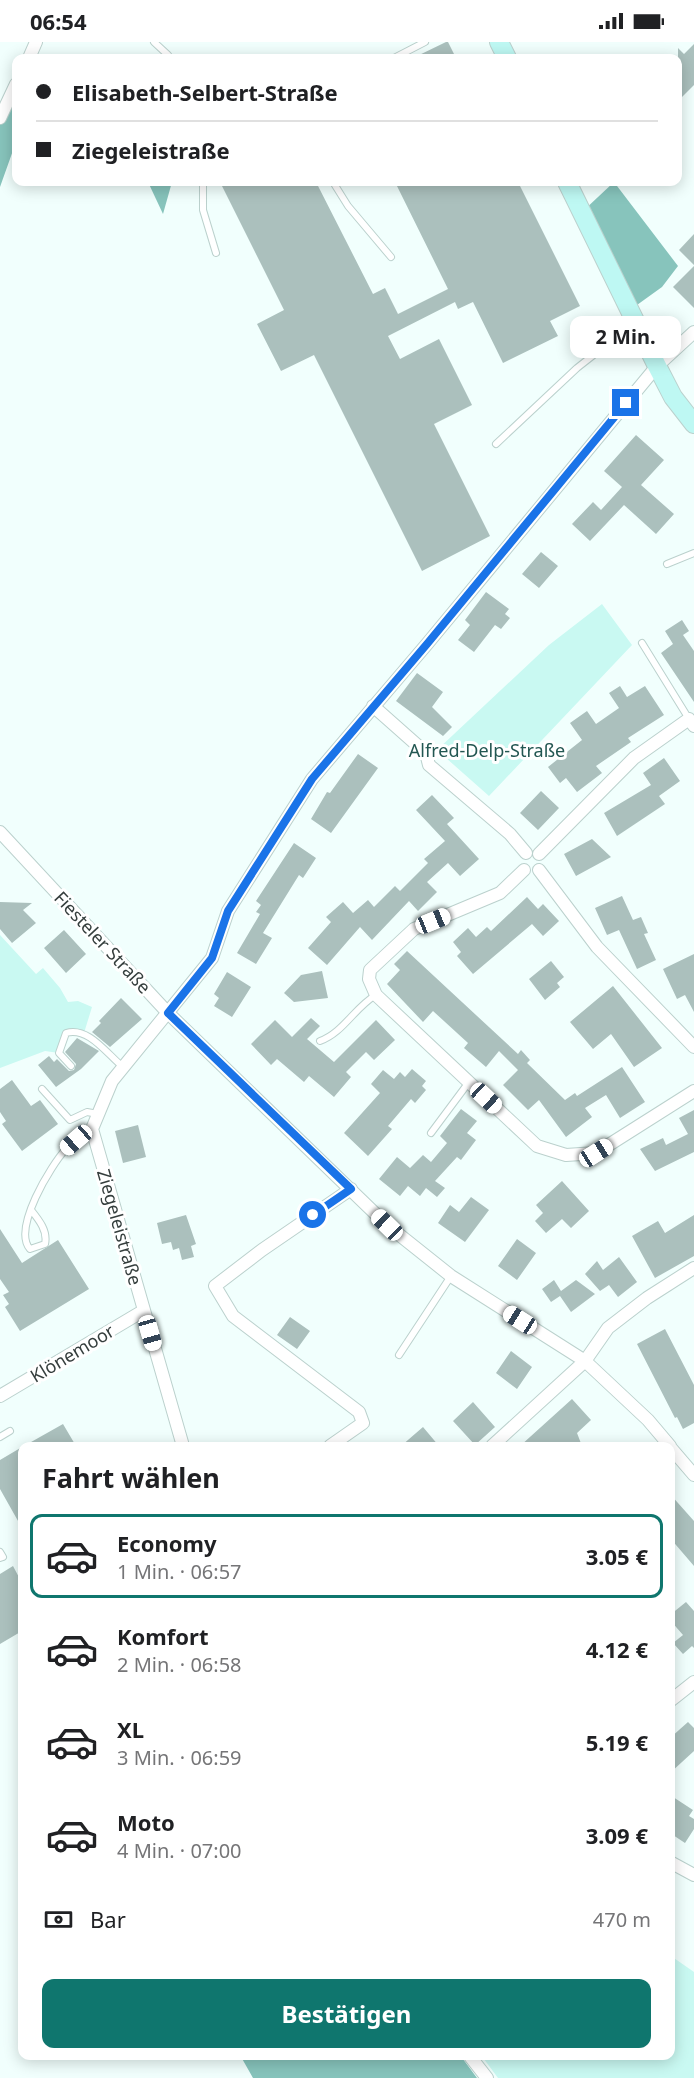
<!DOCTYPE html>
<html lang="de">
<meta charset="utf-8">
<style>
body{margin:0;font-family:"Noto Sans",sans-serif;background:#f6f6f6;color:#202124;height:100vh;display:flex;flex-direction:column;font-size:22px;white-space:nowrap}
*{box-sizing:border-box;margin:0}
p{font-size:20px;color:#757577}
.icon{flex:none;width:33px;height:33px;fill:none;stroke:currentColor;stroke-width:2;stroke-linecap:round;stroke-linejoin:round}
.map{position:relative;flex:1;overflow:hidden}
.panel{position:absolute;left:18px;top:1400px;width:657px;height:618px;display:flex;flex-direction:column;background:#fff;border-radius:12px;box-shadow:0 3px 15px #0003}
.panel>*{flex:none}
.banner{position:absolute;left:12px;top:12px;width:670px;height:132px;border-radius:12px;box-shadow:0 3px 15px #0003;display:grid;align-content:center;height:132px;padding:0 24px;background:#fff}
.end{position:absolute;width:27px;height:27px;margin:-14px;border:8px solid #1a73e8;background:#fff;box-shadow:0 0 0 3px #fff}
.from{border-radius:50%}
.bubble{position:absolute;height:42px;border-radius:12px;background:#fff;box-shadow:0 3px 15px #0003;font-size:20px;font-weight:700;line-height:42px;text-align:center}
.car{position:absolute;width:18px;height:36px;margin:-18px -9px;border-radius:8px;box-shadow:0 0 4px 2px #0007;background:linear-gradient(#fff 24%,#345 0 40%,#fff 0 76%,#345 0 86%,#fff 0)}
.banner b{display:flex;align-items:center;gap:21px;height:57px;font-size:22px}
.banner b+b{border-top:2px solid #e0e0e0}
.banner i{width:15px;height:15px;background:#202124}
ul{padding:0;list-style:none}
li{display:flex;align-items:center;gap:18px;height:84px;margin:0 12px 9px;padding:0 12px;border:3px solid transparent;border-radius:12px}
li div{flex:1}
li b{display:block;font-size:22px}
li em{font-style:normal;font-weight:700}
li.selected{border-color:#0f766e}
li>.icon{width:54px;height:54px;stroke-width:1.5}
h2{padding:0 24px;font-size:27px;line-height:72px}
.pay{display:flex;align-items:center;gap:15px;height:66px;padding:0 24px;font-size:22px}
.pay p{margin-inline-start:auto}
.primary-button{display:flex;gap:12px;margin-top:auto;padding:12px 24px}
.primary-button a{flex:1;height:69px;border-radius:12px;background:#0f766e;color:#fff;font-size:24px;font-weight:700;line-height:69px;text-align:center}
.status{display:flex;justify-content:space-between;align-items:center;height:42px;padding:0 30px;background:#fff;direction:ltr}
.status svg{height:16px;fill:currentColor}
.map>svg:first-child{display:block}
.green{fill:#c9f9f2}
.forest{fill:#87c4bc}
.building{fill:#abc0bd}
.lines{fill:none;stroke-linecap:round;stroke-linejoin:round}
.lane-casing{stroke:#bbd1cd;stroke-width:8}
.street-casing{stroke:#bbd1cd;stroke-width:14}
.secondary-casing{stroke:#bbd1cd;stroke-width:20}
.lane{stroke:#fff;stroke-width:6}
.street{stroke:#fff;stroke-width:12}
.secondary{stroke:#bef8f3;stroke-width:18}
.route{stroke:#1a73e8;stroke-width:8}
.labels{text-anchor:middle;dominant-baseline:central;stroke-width:6;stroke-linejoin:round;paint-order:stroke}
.park-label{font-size:18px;fill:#235752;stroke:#fff}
.street-label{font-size:18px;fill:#353e3d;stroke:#fff}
</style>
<div class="status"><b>06:54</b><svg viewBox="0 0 49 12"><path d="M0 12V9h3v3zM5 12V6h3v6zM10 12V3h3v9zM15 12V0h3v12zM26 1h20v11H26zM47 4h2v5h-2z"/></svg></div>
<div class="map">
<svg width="694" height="2036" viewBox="0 0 694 2036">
<rect width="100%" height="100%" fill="#f1fffd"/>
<!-- green -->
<path class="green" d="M602,562l30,41 -143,151 -52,-46 112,-105z
M0,893l36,39 7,-6 17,20 8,14 10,-1 14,6 -8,26h-18l-7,20 -14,-2 -45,17z
M671,1914l23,16v106h-196l-17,-23h189z"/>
<!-- forest -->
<path class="forest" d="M7,63l9,4v33l-16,45v-69z
M148,140h24l-9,32z
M614,140l64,84 -16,21 -32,23 -48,-98z
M240,2013h220l17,23h-224z"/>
<!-- building -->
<path class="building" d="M448,0l8,16h-43l33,-16z
M694,2v41l-16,16v-53l6,6z
M220,140h96l57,112 12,-6 13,26 50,-25 -53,-107h123l62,124 -30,15 8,15 -55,27 -30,-61 -15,7 -3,-7 -67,34 12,23 39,-20 33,66 -38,19 56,112 -68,35 -108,-216 -33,16 -24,-47 27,-14z
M694,192v31l-15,-15z
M694,224v42l-21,-21z
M636,393l28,25 -23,25 33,29 -18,20 -32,-29 -34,36 -18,-17 21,-22 8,8 21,-23 -18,-16z
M541,510l17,14 -19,22 -17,-14z
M486,550l23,17 -4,5 5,4 -9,11 -6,-4 -21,27 -16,-12 12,-15 -5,-5z
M682,578l7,11 -6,4 11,16v51l-33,-49 12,-9 -8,-13z
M417,631l26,19 -11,15 20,20 -9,9 -47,-35z
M620,644l7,11 18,-11 19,29 -36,23 3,4 -35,24 6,7 -25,19 -11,-14 -6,5 -12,-16 34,-27 -12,-17 17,-12 9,13 23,-16 -10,-15z
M358,712l20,14 -47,65 -20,-14 16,-27 3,1z
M664,716l16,23 -21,15 6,8 -48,32 -13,-23 47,-28 -8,-12z
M541,749l18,17 -21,22 -18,-17z
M432,753l22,23 -7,6 32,35 -19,17 -12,-13 -21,19 10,10 -19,19 -9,-10 -37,39 -12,-13 -33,38 -19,-17 23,-26 -5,-5 17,-15 10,11 15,-13 6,7 21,-21 5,5 28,-28 -4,-4 21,-18 -29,-31z
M592,797l19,18 -35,19 -12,-22z
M294,801l22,15 -13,20 -4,-3 -36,58 9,5 -16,26 -19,-11 23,-39 -4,-2 5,-7 -5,-4z
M622,854l11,24 8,-3 7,16 -4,1 12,26 -19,9 -18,-39 -12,5 -12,-27z
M527,855l11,12 5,-5 16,17 -16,15 -11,-12 -59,50 -16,-18 4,-4 -8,-10 15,-14 8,9 11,-10 4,4z
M0,860l32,1 -9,7 13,13 -24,20 -12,-14z
M64,888l22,24 -20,19 -22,-25z
M407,909l111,103 3,-4 9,10 -3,3 38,37 10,-7 2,3 45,-29 23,35 -25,16 -14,-23 -21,13 7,9 -26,20 -27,-37 -11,10 -25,-25 15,-15 -19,-19 -13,16 -22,-19 4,-5 -35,-32 -10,11 -36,-38 13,-14 -6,-6z
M694,912v58l-9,-17 -8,4 -14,-30z
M551,919l13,16 -7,6 3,4 -15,13 -16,-21z
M322,929l6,27 -34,4 -10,-9 17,-18z
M227,930l24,15 -19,30 -18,-11 5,-8 -5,-4z
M613,944l49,62 -28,19 -23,-33 -18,15 -23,-27z
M121,956l21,21 -32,28 -18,-15 9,-9 -2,-2z
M311,976l9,8 -13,13 27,23 42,-42 19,20 -21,20 -8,-8 -20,20 5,5 -17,20 -25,-21 -5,6 -27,-23 -6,6 -20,-21 24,-24 17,17z
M77,996l22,13 -18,18 -25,18 -18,-22 11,-9 5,6 3,-3 12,12 5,-1 2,-6 -11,-12z
M412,1027l14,12 -4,5 4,4 -11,13 -4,-4 -23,27 4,3 -24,27 -24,-23 36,-40 -9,-9 12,-14 11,9 6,-7 5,5z
M12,1038l19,26 9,-6 18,24 -36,27 -20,-27 4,-3 -6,-9v-23z
M461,1067l16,12 -10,12 9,7 -15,20 -4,-3 -22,24 10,7 -8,9 -11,-9 -6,8 -12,-10 -8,10 -21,-17 18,-22 13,11 13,-13 8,7 16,-19 -7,-7z
M694,1068v42l-39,19 -15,-22 23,-11 3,7 22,-11 -9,-16z
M138,1083l8,32 -23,6 -8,-32z
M562,1139l27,30 -18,17 -9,-9 -16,14 -11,-12 8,-8 -7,-8z
M471,1155l18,13 -24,32 -27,-19 12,-18 9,7z
M186,1173l10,29 -5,2 3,11 -12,3 -3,-12 -6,2 -2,-8 -9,2 -5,-21z
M694,1173v41l-39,22 -23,-42 26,-15 7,12z
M0,1187l22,34 36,-23 31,49 -69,42 -15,-24 4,-3 -6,-9 6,-3 -9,-13z
M517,1197l19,14 -19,27 -19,-14z
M619,1215l18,25 -19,15 -9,-12 -9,6 -15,-17 12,-13 6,9z
M554,1238l7,11 15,-11 19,14 -24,18 -11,-16 -9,6 -9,-13z
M290,1275l20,14 -13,18 -20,-14z
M665,1287l29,56v38l-11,6 -6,-12 -2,1 -38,-74z
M511,1309l21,16 -15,22 -21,-16z
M572,1357l19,21 -14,13 5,13h-62z
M473,1360l22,25 -20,18 -22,-24z
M63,1382l13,22h-52z
M423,1385l16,19h-38z
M22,1405v81l-22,-39v-29z
M670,1452l24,27v45l-24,-28z
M13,1524l9,17v48l-22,13v-70z
M686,1560l8,9v37l-2,-2 -9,8 -10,-11 10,-8 -13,-15v-5z
M688,1680l6,6v23l-24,22v-35z
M670,1753l23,15 -4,6 5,3v10l-9,14 -15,-10z"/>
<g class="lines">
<!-- lane casing -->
<g class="lane-casing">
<path id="lane" d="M154,0l14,13
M394,16l31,-16
M203,140v28l13,43
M333,140l15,24 43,51
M496,402l81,-76 56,-44
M667,522l27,-11
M642,601l47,76
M320,999c23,-8 35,-34 56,-46
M71,1024l-12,-13 7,-20c22,-7 41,21 57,34
M42,1047l28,31 17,-8 11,2
M431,1091l38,-51
M31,1168c8,10 17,21 14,34l-15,5c-18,-20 21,-84 36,-100 8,-8 17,-14 26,-20
M399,1313l52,-79
M0,1395l10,-6
M0,1510l3,5 -3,1"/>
</g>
<!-- street casing -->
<g class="street-casing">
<path id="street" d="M29,16l7,-16
M0,76l16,-34
M373,664l53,47 3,12 81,69 16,19
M0,790l168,181 219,212 64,51 134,85 63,59 22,26
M539,812l95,-96 55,-39 5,7
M524,828l-24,23 -86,36 -44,41 -1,9 7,16 161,151 29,9 30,-2 98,-62
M539,828l58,77 97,100
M0,1354l143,-85
M183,1404l-91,-317 20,-48 100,-123 16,-47 84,-132 115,-135 230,-278 37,-34
M330,1404l33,-23 -4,-11 -126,-96 -18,-30 47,-36 89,-61
M492,1404l93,-85 23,-33 39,-30 47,-30
M670,1405l24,28
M670,1659l24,-19
M670,1820l24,13
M469,2013l18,23"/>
</g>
<!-- secondary casing -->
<g class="secondary-casing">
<path id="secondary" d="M499,0l8,16
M567,140l90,184 16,31 21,27"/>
</g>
<!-- lane -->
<use href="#lane" class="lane"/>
<!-- street -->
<use href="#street" class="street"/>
<!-- secondary -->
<use href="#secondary" class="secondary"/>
</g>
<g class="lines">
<!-- route -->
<path class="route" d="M313,1173l38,-26 -183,-176 44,-55 16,-47 84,-132 115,-135 199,-241"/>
</g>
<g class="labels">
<!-- park labels -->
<g class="park-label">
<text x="487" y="708">Alfred-Delp-Straße</text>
</g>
<!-- street labels -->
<g class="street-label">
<text transform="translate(103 900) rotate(47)">Fiesteler Straße</text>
<text transform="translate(120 1185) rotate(74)">Ziegeleistraße</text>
<text transform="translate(72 1311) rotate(-31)">Klönemoor</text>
</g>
</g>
</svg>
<i class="end from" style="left:313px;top:1173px"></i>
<i class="end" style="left:626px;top:361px"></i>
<div class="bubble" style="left:570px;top:274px;width:111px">2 Min.</div>
<i class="car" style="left:433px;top:879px;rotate:68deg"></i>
<i class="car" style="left:486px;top:1056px;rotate:133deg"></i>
<i class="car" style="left:76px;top:1098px;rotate:229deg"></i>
<i class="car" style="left:596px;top:1111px;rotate:58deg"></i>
<i class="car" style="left:387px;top:1183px;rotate:314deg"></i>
<i class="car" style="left:520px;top:1278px;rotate:302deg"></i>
<i class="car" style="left:150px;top:1291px;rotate:164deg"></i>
<div class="banner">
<b><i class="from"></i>Elisabeth-Selbert-Straße</b>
<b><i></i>Ziegeleistraße</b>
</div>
<section class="panel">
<h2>Fahrt wählen</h2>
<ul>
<li class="selected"><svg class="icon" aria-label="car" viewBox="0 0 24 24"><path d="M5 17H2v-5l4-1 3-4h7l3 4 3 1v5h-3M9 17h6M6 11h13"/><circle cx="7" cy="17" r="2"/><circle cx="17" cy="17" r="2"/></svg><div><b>Economy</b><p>1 Min. · 06:57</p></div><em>3.05 €</em></li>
<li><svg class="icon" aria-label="car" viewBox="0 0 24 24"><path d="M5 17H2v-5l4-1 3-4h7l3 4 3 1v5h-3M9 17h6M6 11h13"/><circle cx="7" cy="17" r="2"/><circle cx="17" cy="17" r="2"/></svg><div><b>Komfort</b><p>2 Min. · 06:58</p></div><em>4.12 €</em></li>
<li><svg class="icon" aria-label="car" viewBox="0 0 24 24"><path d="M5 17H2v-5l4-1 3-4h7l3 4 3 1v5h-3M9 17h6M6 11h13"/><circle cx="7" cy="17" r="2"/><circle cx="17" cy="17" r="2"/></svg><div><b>XL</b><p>3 Min. · 06:59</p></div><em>5.19 €</em></li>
<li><svg class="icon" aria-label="car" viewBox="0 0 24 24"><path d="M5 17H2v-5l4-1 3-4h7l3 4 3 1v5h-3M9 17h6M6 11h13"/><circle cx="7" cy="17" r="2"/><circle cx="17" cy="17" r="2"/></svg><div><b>Moto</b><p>4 Min. · 07:00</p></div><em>3.09 €</em></li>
</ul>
<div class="pay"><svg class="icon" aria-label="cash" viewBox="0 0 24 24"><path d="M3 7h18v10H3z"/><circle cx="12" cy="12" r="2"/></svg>Bar<p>470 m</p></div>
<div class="primary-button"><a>Bestätigen</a></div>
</section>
</div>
